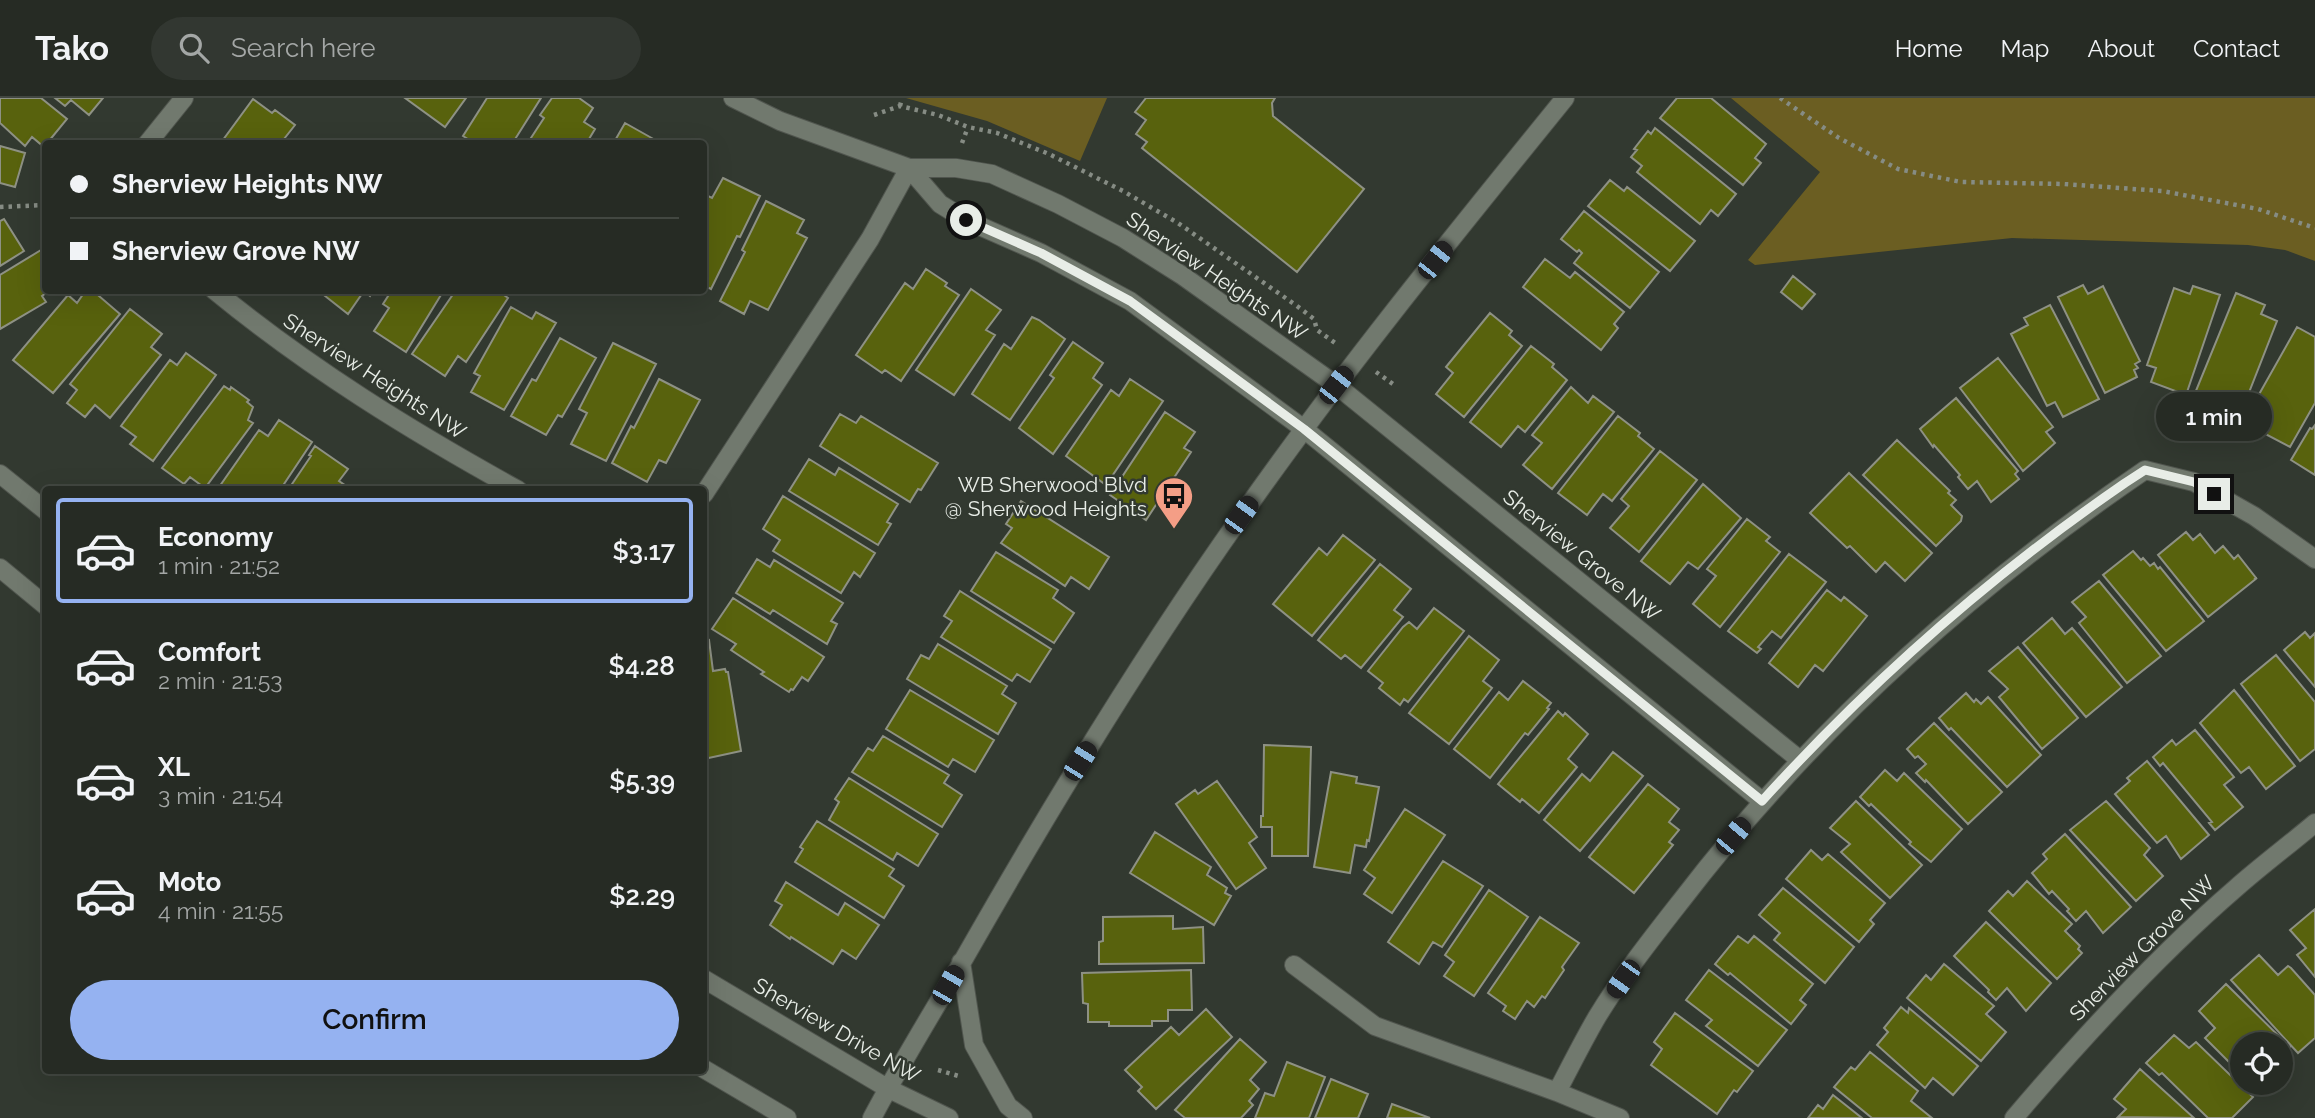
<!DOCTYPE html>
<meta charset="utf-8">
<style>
body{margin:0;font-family:Raleway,sans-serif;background:#323731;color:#f1f3f6;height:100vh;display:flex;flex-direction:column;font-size:26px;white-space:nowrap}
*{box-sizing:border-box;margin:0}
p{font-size:23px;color:#a4a7a6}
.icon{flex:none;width:38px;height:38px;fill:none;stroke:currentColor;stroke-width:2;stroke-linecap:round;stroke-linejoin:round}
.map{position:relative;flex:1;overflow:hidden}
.sheet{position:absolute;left:42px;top:388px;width:665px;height:588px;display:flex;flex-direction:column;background:#262b24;border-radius:7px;box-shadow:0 7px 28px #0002,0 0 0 2px #424741}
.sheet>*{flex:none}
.top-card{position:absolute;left:42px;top:42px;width:665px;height:154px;border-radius:7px;box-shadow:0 7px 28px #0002,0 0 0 2px #424741;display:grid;align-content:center;height:154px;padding:0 28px;background:#262b24}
.fabs{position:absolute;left:2230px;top:934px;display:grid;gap:14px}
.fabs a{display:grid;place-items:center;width:63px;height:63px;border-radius:50%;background:#262b24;box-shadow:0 7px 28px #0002,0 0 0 2px #424741;font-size:35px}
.end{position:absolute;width:32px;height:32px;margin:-16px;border:9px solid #e8ede7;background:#111;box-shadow:0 0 0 4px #111}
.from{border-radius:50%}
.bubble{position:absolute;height:49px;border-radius:24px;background:#262b24;box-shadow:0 7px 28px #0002,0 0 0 2px #424741;font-size:23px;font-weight:600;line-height:49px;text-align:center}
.car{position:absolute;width:21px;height:42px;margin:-21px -10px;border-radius:9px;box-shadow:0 0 5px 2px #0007;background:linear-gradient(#222 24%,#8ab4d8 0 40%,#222 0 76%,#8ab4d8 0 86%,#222 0)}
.top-card b{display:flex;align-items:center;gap:24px;height:66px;font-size:26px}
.top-card b+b{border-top:2px solid #424741}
.top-card i{width:18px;height:18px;background:#f1f3f6}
ul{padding:12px 0 0;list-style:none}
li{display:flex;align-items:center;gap:21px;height:105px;margin:0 14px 10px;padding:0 14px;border:4px solid transparent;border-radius:7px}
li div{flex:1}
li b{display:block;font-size:26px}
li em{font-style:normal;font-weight:600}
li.on{border-color:#95b2f1}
li>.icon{width:63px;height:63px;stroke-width:1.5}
.button{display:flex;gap:14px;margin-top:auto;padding:14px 28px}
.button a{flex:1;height:80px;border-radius:42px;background:#95b2f1;color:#111;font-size:28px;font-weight:600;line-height:80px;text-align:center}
header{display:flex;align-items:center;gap:42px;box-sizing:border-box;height:98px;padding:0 35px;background:#262b24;border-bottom:2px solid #424741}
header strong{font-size:33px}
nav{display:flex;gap:38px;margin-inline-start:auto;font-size:24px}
.search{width:490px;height:63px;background:#323731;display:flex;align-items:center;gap:18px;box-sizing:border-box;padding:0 24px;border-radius:38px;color:#a4a7a6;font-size:26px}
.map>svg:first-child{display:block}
.green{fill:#6b5e22}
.building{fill:#58620d;stroke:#8e9184;stroke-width:2}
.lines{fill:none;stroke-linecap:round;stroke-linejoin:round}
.minor-casing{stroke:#50554e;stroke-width:20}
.tertiary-casing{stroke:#50554e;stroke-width:20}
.path{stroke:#868c84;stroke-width:4.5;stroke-dasharray:3.5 5;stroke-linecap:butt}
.minor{stroke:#71796e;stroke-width:18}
.tertiary{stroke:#71796e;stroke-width:18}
.route{stroke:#e8ede7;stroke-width:9}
.labels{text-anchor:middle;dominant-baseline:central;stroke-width:5;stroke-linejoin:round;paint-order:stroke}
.street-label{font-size:21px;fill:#e8ede7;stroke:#323930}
.poi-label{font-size:21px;fill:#e8ede7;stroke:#323930;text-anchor:end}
</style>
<header>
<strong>Tako</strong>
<div class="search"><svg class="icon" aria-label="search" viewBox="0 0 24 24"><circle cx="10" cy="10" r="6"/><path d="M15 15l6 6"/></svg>Search here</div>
<nav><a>Home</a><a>Map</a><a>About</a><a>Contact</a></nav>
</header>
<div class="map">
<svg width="2315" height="1020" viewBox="0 0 2315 1020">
<rect width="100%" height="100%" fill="#323930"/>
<!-- green -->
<path class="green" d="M906,0h201l-27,63 -93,-40z
M1731,0h584v163l-30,-11 -37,-5 -236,-7 -257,27 -7,-5 72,-88z"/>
<!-- building -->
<path class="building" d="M0,0h41l26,21 -23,28 -12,-10 -7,9 -25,-23z
M55,0h48l-14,17 -18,-15 -6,6z
M405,0h61l-21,29z
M487,0h54l-29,46h-36l-13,-8z
M552,0h27l14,10 -9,14 11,7 -9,15h-59l17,-26 -4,-3z
M1146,0h129l-3,5 1,13 91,73 -67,83 -155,-124 5,-6 -11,-8 10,-14 -11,-8z
M1677,0h34l55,46 -11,14 6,5 -18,22 -83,-67z
M253,1l19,14 3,-3 20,15 -15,19h-60z
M625,25l32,18 -2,3h-42z
M1655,30l81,66 -18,22 -7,-6 -11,14 -63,-52 5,-6 -11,-9 6,-7 -3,-1 14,-18 3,3z
M0,48l25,7 -10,34 -15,-4z
M723,80l37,18 -20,41 -3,-1 -26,53 -7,-4v-91l8,4z
M1610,82l14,11 3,-4 68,54 -25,30 -82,-65z
M766,103l38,19 -7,13 10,5 -39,72 -18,-9 -6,13 -24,-13 25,-49 -3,-2z
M1584,113l75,61 -29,36 -56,-45 8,-10 -3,-3 -2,2 -16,-13z
M4,121l20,32 -24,15v-45z
M41,152l5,7v33h4l-8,6 4,6 -46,27v-54z
M1545,161l25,19 5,-6 49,40 -10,12 4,4 -17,22 -78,-63z
M926,171l21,14 -2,3 14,9 -58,86 -16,-11 -3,3 -26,-18 49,-72 8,6z
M1793,178l22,18 -13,15 -21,-17z
M2083,187l5,9 15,-8 37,75 -5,3 3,4 -4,2 3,7 -32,16 -47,-96z
M2193,188l27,9 -34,100 -35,-13 5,-14 -9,-3 27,-77 16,6z
M971,191l30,21 -15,20 9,5 -41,60 -38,-25z
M86,192h6l28,24 -67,79 -40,-33 55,-65 9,8z
M321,192h53l-4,6 -6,-5 -16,23 -28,-22z
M392,192h52l-38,62 -32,-21 15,-23 -6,-4z
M456,192h41l11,8 -42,64 -8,-6 -13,20 -33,-22z
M2236,195l29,12 -4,9 16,7 -31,79 -10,-3 -7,17 -36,-16z
M2050,207l49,94 -36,18 -8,-15 -8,4 -36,-72 17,-9 -4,-7z
M511,209l21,12 4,-7 20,11 -52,87 -33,-18 9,-16 -6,-3z
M130,211l32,25 -11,13 10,8 -51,63 -15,-13 -10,12 -18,-14 10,-13 -7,-6z
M1490,215l22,18 -3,4 13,11 -58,71 -28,-23 17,-21 -7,-6z
M1032,219l7,3 26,19 -55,81 -38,-26 32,-50 7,5z
M2297,229l18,10v66l-25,44 -36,-19 9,-16 -10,-7z
M560,240l36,20 -34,59 -4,-2 -12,20 -35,-19 21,-37 4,2z
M1073,244l30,21 -10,15 9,7 -49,69 -34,-26 35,-50 -4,-3z
M613,245l43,21 -50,97 -35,-17 16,-31 -8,-4z
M1531,248l23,18 -2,3 15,13 -42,52 -7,-6 -17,21 -31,-25z
M186,255l30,22 -63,86 -23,-17 6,-7 -15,-11 49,-66 7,5z
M1998,260l55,69 -7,5 9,11 -32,28 -63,-83z
M659,281l41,21 -34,63 -7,-3 -12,22 -35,-19 19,-37 3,2z
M1130,281l33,22 -57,84 -40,-29 45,-66 8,6z
M224,288l6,4 1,-3 18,13 -2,2 6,5 -5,13 5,3 -48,65 -15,-11 -6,7 -22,-16z
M1571,289l17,16 5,-7 21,16 -62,77 -29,-24 19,-22 -10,-8z
M1956,300l62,73 -3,3 4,5 -28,23 -14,-21 -9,8 -10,-12 2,-2 -26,-30 -1,2 -13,-18z
M1165,314l30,20 -11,16 7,4 -45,68 -36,-25z
M840,316l16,9 5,-7 77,47 -17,27 -3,-1 -8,13 -90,-56z
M1618,318l22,17 -2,3 16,13 -42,52 -9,-7 -16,21 -29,-22z
M279,322l33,22 -32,48h-63l42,-60 9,6z
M2315,327v50l-24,-15 19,-32 2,1z
M1897,342l53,51 -2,2 8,7 -5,5 11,11 -1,5 -25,25 -73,-71z
M315,348l33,23 -9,12 10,7 -2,2h-59l23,-34 -2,-1z
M1660,353l37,29 -58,72 -29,-24 19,-22 -8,-7z
M809,361l26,16 4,-7 59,36 -11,18 4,2 -13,21 -89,-54z
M1849,375l83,80 -27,28 -20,-19 -9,10 -26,-26 -3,2 -37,-35z
M1703,386l38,34 -43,51 -10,-7 -18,22 -29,-23z
M783,398l92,57 -15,24 -6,-5 -13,21 -68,-42 7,-11 -17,-11z
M1021,403l88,56 -20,32 -18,-12 -6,9 -64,-43 11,-15 -6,-4z
M1747,421l23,18 -4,4 14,11 -60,75 -27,-23 23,-28 -9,-7z
M2186,434l7,8 7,-6 15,19 8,-7 11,13 4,-4 18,23 -2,1 3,-1 -49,39 -50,-62z
M1343,437l32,25 -63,76 -39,-32 46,-56 8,7z
M2133,453l8,9 2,-2 7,8 4,-3 4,6 2,-2 44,54 -38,30 -63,-76z
M996,454l62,38 -5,8 21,15 -20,30 -83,-52z
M1789,456l37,28 -45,56 -9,-7 -14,16 3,2 -4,4 -29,-22z
M757,461l13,8 4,-7 69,43 -12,18 6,3 -10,20 -54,-34 -3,4 -34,-21z
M1380,466l31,25 -17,21 9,7 -42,51 -16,-13 -4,4 -23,-19z
M2099,483l62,75 -34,27 -48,-60 7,-6 -14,-15z
M1827,492l14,11 3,-4 23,19 -44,55 -8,-6 -17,22 -29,-24z
M960,493l91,58 -21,33 -13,-8 -5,7 -71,-44 11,-16 -8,-5z
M733,500l91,59 -16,24 -6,-4 -9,13 -2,-1 -2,3 -28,-18 3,-2 -33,-22 5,-6 -24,-15z
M1434,510l30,23 -56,71 -4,-3 -4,6 -21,-17 4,-5 -15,-12 35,-44 6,-5 8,7z
M2052,520l13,16 7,-6 50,59 -36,30 -63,-74z
M2305,534l5,6 5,-5v54l-31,-37z
M1469,538l30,24 -16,21 9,7 -43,56 -40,-31z
M709,542l4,31 12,-2 1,3h2l13,79 -37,8v-118z
M938,546l69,42 -5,8 14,9 -18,31 -91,-55 14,-24 8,4z
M2018,549l60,71 -36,31 -43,-52 9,-8 -19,-18z
M2276,557l39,47v47l-15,12 -59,-77z
M1523,583l28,22 -4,5 2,1 -21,26 -3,-2 -35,45 -36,-29 45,-57 9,8z
M910,592l84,50 -19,32 -22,-13 -5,8 -62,-38z
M2234,592l61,76 -29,23 -17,-22 -8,6 -41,-50z
M1966,595l8,9 2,-3 5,5 7,-7 53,58 -34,32 -56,-59 -2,2 -10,-12z
M1558,613l5,5 2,-3 23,21 -20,25 9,8 -38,46 -17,-14 -2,3 -22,-18z
M1934,625l68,69 -34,32 -42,-44 -1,2 -9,-9 10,-9 -8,-8 -3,2 -8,-9z
M2195,632l39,47 -10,8 19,22 -28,23 -6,-7 3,-1 -49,-59 -3,3 -7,-9 19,-17 4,5z
M883,638l66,39 -5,8 18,12 -20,32 -90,-55 16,-24 5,3z
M1264,647l47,2 -3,109h-36v-29h-11v-11h2z
M1613,654l30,24 -63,75 -36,-31 38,-46 8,7z
M2147,663l62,74 -28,24 -15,-23 -9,7 -42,-49 15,-13 -3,-3z
M1885,672l12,11 7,-8 58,56 -31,33 -22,-18 2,-2 -40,-38 -2,2 -9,-9z
M1331,674l26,5 -1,6 23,4 -10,54 -2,-1 -1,7 -11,-2 -5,28 -36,-6z
M849,680l89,56 -20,32 -21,-13 -4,7 -64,-40 10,-18 -4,-3z
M1217,683l40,56 -8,6 17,25 -30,21 -60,-85 19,-14 3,4z
M1648,686l31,25 -10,13 10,8 -10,12 4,3 -39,48 -45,-36z
M1856,703l66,64 -32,33 -49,-46 9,-8 -20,-16z
M2106,703l44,47 -6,7 19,21 -27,25 -66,-71z
M1405,711l40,26 -53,78 -28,-19 11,-16 -11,-8z
M817,723l77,48 -5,7 15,10 -20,32 -89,-56 8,-13 -3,-2z
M1155,734l56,35 -4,8 20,13 -2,5 6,3 -17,29 -84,-52z
M2065,736l66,73 -28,26 -17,-22 -10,10 -9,-10 2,-2 -17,-18 -3,3 -17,-21 15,-14 -4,-5z
M1811,752l11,10 6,-6 57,49 -15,17 4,4 -15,18 -73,-63z
M1443,763l40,25 -41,61 -9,-5 -14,22 -31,-22z
M2027,783l45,43 -7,7 15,15 -2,3 4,4 -25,26 -68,-68 19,-20 5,5z
M786,784l52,33 7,-12 34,22 -23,34 -14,-9 -9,14 -42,-27 -1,2 -20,-14 12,-20 -7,-4z
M1783,790l71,59 -29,36 -51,-43 6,-7 -21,-18z
M1489,792l39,27 -54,79 -30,-20 10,-14 -9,-7z
M2315,811v68l-18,-22 9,-7 -16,-18z
M1173,818v13l30,-2 1,36 -105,1v-22l4,-1v-24z
M1540,819l39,26 -17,24 2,3 -19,28 -3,-2 -8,11 -7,-6 -12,18 -12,-8 3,-5 -18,-13z
M1986,824l65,61 -25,28 -19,-23 -11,12 -8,-8 1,-2 -35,-34z
M1738,838l10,7 6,-7 59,48 -13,16 6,5 -15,19 -61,-51 -2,2 -13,-11z
M2259,857l19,20 10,-9 3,2 24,27v43l-17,15 -67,-73z
M1944,866l50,42 -8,8 20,18 -25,29 -74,-63 19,-23 5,5z
M1191,872l1,40h-24v11h-16v5h-43v-4h-21v-18l-5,-1 -1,-30z
M1709,872l78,60 -29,36 -52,-40 6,-6 -26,-20z
M2226,886l64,63 -4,4 5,5 -11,10v-21h-38v30l-37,-37 10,-10 -16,-17z
M1901,909l7,6 1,-5 69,58 -25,29 -20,-17 -8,10 -48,-43 11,-13 -4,-4z
M1206,911l26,28 -76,72 -18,-18 4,-4 -17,-17 46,-43 8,8z
M1675,915l78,58 -16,21 -3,-2 -17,24 -66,-49 11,-16 -8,-7z
M2174,937l15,13 7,-6 57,55 -21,21h-24l-46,-45 -3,2 -13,-12z
M1240,941l26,23 -16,18 9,9 -10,12 4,4 -12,13h-56l-10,-8z
M1870,954l48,39 -7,10 21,17h-60l-38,-31 17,-20 4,3z
M1287,964l38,15 -16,41h-54l10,-25 9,3z
M2140,971l54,49 -76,-1 8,-8 -12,-10z
M1331,981l37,15 -10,24h-43z
M1833,997l29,23h-54l10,-13 5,4z
M1392,1006l38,14h-43z"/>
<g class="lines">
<!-- minor casing -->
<g class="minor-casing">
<path id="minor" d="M733,0l47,23 129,47h47l36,6 66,30 65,34 60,38 153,109 464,375
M147,46l37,-46
M909,70l31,36 26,16 75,33 89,48 174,128 458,372
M214,192c95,78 197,141 304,200
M704,396l166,-255 39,-71
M1294,867l81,61 182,66 63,26
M1557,994c13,-25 26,-51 40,-75 25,-41 55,-79 84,-116 130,-170 288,-311 464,-431l49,12 60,34 61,43
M2014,1020c69,-81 142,-161 222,-230 26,-23 53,-43 79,-65"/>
</g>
<!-- tertiary casing -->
<g class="tertiary-casing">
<path id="tertiary" d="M0,376l46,37
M0,470l46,38
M961,864l13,83 34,61 15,12
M704,881l183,109 62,30
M704,971l83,49
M872,1020c29,-55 62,-108 93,-161 86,-151 176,-300 277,-442 101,-144 212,-280 323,-417"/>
</g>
<!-- path -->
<path class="path" d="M1780,0l59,40 59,31 63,13 102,2 99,7 96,18 57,19
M900,8l2,-8
M874,17l26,-9 38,9 30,12 29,6 52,21 74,37 55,32 119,83 17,13 3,11 21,15
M962,45l6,-16
M0,109l46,-2
M1376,274l17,12
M938,972l24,7"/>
<!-- minor -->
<use href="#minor" class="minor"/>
<!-- tertiary -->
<use href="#tertiary" class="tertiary"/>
</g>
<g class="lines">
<!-- route -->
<path class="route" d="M966,122l75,33 89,48 174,128 458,372c109,-120 229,-226 363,-318l20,-13 49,12 20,12"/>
</g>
<!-- icons -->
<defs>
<g id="bus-pin" transform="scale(2.0125)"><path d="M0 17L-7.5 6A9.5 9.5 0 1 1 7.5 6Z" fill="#f49e86" stroke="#323930"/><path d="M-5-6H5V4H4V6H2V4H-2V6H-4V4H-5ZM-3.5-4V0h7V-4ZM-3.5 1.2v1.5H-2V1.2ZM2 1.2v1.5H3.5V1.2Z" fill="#111"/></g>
</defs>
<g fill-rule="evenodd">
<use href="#bus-pin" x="1174" y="398"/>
</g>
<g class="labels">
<!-- street labels -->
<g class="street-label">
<text transform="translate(1217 178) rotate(34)">Sherview Heights NW</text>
<text transform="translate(375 278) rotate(33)">Sherview Heights NW</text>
<text transform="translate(1582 457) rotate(39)">Sherview Grove NW</text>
<text transform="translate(2142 850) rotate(-45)">Sherview Grove NW</text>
<text transform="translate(837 932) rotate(30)">Sherview Drive NW</text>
</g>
<!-- poi labels -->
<g class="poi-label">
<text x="1147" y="386">WB Sherwood Blvd<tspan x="1147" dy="24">@ Sherwood Heights</tspan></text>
</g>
</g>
</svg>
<div class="fabs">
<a><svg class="icon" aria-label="locate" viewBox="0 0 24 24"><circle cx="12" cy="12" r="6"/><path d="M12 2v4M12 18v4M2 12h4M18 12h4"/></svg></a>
</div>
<i class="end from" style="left:966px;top:122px"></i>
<i class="end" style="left:2214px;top:396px"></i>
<div class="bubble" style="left:2156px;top:294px;width:116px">1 min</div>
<i class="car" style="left:1435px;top:162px;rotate:38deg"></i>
<i class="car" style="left:1336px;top:287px;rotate:38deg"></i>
<i class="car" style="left:1241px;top:417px;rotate:36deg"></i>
<i class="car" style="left:1080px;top:663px;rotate:32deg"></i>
<i class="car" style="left:1733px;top:738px;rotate:40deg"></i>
<i class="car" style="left:1623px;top:881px;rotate:215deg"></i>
<i class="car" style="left:948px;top:887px;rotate:30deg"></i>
<div class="top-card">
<b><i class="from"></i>Sherview Heights NW</b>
<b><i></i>Sherview Grove NW</b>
</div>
<section class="sheet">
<ul>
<li class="on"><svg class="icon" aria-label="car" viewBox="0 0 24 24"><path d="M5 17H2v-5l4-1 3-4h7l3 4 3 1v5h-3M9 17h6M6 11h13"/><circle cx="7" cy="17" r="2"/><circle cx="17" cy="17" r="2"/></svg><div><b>Economy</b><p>1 min · 21:52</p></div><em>$3.17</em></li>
<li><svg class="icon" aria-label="car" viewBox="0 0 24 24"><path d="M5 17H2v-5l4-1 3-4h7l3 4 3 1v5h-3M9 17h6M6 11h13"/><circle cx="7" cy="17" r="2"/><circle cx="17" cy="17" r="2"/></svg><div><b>Comfort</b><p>2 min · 21:53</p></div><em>$4.28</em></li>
<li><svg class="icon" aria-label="car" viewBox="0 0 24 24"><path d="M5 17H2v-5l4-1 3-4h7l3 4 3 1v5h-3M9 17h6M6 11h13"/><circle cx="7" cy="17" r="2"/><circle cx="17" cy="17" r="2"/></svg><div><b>XL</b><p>3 min · 21:54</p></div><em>$5.39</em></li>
<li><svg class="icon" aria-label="car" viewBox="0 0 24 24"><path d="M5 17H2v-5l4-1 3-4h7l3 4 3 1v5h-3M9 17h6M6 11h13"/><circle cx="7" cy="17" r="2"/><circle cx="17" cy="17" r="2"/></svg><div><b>Moto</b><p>4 min · 21:55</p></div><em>$2.29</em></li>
</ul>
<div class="button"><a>Confirm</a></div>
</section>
</div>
